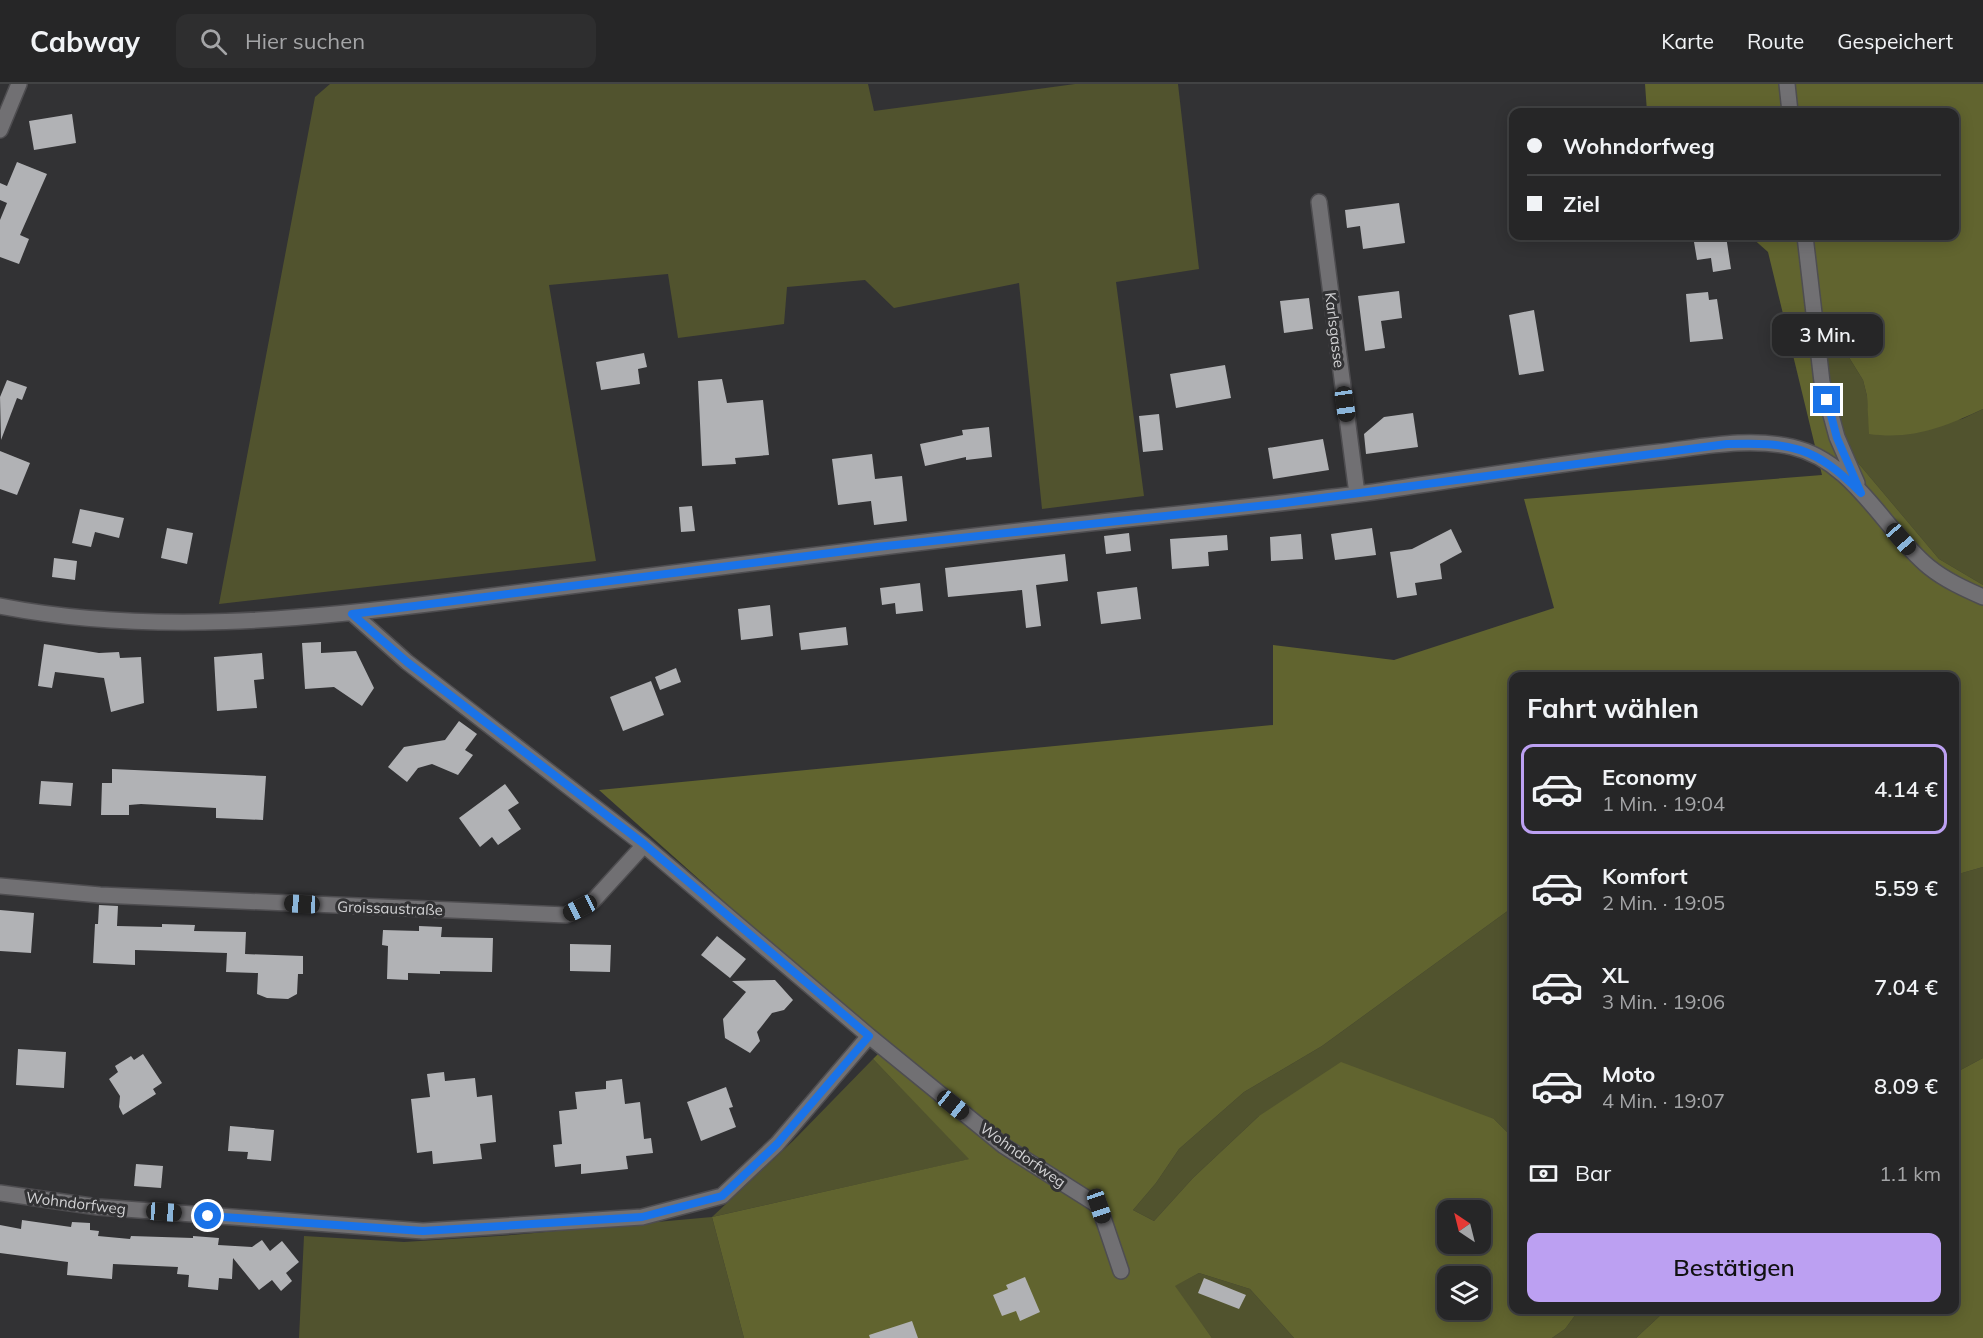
<!DOCTYPE html>
<html lang="de">
<meta charset="utf-8">
<style>
body{margin:0;font-family:Mulish,sans-serif;background:#2e2e2f;color:#f1f3f6;height:100vh;display:flex;flex-direction:column;font-size:22px;white-space:nowrap}
*{box-sizing:border-box;margin:0}
p{font-size:20px;color:#a4a5a7}
.icon{flex:none;width:33px;height:33px;fill:none;stroke:currentColor;stroke-width:2;stroke-linecap:round;stroke-linejoin:round}
.map{position:relative;flex:1;overflow:hidden}
.details{position:absolute;left:1509px;top:588px;width:450px;height:642px;display:flex;flex-direction:column;background:#262627;border-radius:12px;box-shadow:0 3px 15px #0003,0 0 0 2px #424344}
.details>*{flex:none}
.hud{position:absolute;left:1509px;top:24px;width:450px;height:132px;border-radius:12px;box-shadow:0 3px 15px #0003,0 0 0 2px #424344;display:grid;align-content:center;height:132px;padding:0 18px;background:#262627}
.needle{width:39px;rotate:325deg}
.fabs{position:absolute;left:1437px;top:1116px;display:grid;gap:12px}
.fabs a{display:grid;place-items:center;width:54px;height:54px;border-radius:12px;background:#262627;box-shadow:0 3px 15px #0003,0 0 0 2px #424344;font-size:30px}
.end{position:absolute;width:27px;height:27px;margin:-14px;border:8px solid #1a73e8;background:#fff;box-shadow:0 0 0 3px #fff}
.from{border-radius:50%}
.bubble{position:absolute;height:42px;border-radius:12px;background:#262627;box-shadow:0 3px 15px #0003,0 0 0 2px #424344;font-size:20px;font-weight:600;line-height:42px;text-align:center}
.car{position:absolute;width:18px;height:36px;margin:-18px -9px;border-radius:8px;box-shadow:0 0 4px 2px #0007;background:linear-gradient(#222 24%,#8ab4d8 0 40%,#222 0 76%,#8ab4d8 0 86%,#222 0)}
.hud b{display:flex;align-items:center;gap:21px;height:57px;font-size:22px}
.hud b+b{border-top:2px solid #424344}
.hud i{width:15px;height:15px;background:#f1f3f6}
ul{padding:0;list-style:none}
li{display:flex;align-items:center;gap:18px;height:90px;margin:0 12px 9px;padding:0 6px;border:3px solid transparent;border-radius:12px}
li div{flex:1}
li b{display:block;font-size:22px}
li em{font-style:normal;font-weight:600}
li.on{border-color:#bca0f2}
li>.icon{width:54px;height:54px;stroke-width:1.5}
h2{padding:0 18px;font-size:27px;line-height:72px}
.pay{display:flex;align-items:center;gap:15px;height:66px;padding:0 18px;font-size:22px}
.pay p{margin-inline-start:auto}
.action{display:flex;gap:12px;margin-top:auto;padding:12px 18px}
.action a{flex:1;height:69px;border-radius:12px;background:#bca0f2;color:#111;font-size:24px;font-weight:600;line-height:69px;text-align:center}
header{display:flex;align-items:center;gap:36px;box-sizing:border-box;height:84px;padding:0 30px;background:#262627;border-bottom:2px solid #424344}
header strong{font-size:28px}
nav{display:flex;gap:33px;margin-inline-start:auto;font-size:21px}
.search{width:420px;height:54px;background:#2e2e2f;display:flex;align-items:center;gap:15px;box-sizing:border-box;padding:0 21px;border-radius:12px;color:#a4a5a7;font-size:22px}
.map>svg:first-child{display:block}
.green{fill:#51532e}
.forest{fill:#61642f;fill-rule:evenodd}
.building{fill:#b1b2b5}
.lines{fill:none;stroke-linecap:round;stroke-linejoin:round}
.minor-casing{stroke:#4e4d50;stroke-width:18}
.minor{stroke:#717073;stroke-width:15}
.route{stroke:#1a73e8;stroke-width:8}
.labels{text-anchor:middle;dominant-baseline:central;stroke-width:6;stroke-linejoin:round;paint-order:stroke}
.street-label{font-size:15px;fill:#d2d2d4;stroke:#323234}
</style>
<header>
<strong>Cabway</strong>
<div class="search"><svg class="icon" aria-label="search" viewBox="0 0 24 24"><circle cx="10" cy="10" r="6"/><path d="M15 15l6 6"/></svg>Hier suchen</div>
<nav><a>Karte</a><a>Route</a><a>Gespeichert</a></nav>
</header>
<div class="map">
<svg width="1983" height="1254" viewBox="0 0 1983 1254">
<rect width="100%" height="100%" fill="#323234"/>
<!-- green -->
<path class="green" d="M330,0h538l6,27 201,-27h103l21,185 -83,13 28,214 -102,13 -23,-226 -125,25 -29,-28 -78,7 -3,37 -106,14 -10,-64 -119,11 47,276 -377,43 96,-507z
M1823,232h6l6,5 7,25 21,34 4,16 3,38 92,-15 21,-10v176l-44,-26 -91,-108 -15,-41z
M1983,783v191l-28,15v-198z
M1513,823v231l-19,-19 -235,-3 -66,62 -39,43 -21,-11 23,-27 23,-34 65,-57 78,-46z
M873,975l97,100 -258,58 32,121h-445l5,-102 100,6 108,-7 200,-18 81,-76z
M1199,1189l51,16 44,49h-82l-38,-52z
M1579,1226h138l-53,2 -28,26h-84l13,-9z"/>
<!-- forest -->
<path class="forest" d="M1645,0h338v325c-39,18 -70,31 -114,25l-2,-38 -4,-16 -21,-34 -7,-25 -6,-5 -6,1 8,79 17,55 91,108 44,26v282l-28,8 -1,-199h-440l-1,231 -191,139 -78,46 -65,57 -23,34 -23,27 21,11 39,-43 66,-62 82,-54 153,57 19,19 1,172h65l-14,19 -13,9h-258l-44,-49 -51,-16 -24,13 37,52h-468l-32,-121 257,-58 -96,-100 13,-13 -287,-256 674,-65v-80l121,15 160,-52 -30,-109 298,-24 -54,-223 -18,-16h204v-124h-307zM1448,1126h32v34h-32zM1448,1192h32v34h-32z
M1983,974v280h-347l28,-26 53,-2h237l1,-237z"/>
<!-- building -->
<path class="building" d="M72,30l4,29 -42,7 -5,-29z
M17,78l30,12 -27,61 9,4 -10,25 -19,-7v-37l7,-17 -7,-3v-17l7,3z
M1399,119l6,40 -42,6 -3,-23 -13,2 -2,-18z
M1693,152h33l5,33 -18,3 -2,-14 -14,2z
M1399,207l3,27 -21,3 4,27 -20,3 -7,-55z
M1708,208l1,8 8,-1 6,40 -33,3 -4,-48z
M1309,214l4,31 -29,4 -4,-32z
M1534,226l10,61 -25,4 -10,-60z
M644,269l3,14 -9,2 2,15 -39,6 -5,-28z
M1225,281l6,33 -55,10 -6,-34z
M722,295l5,24 36,-3 6,55 -34,3 1,6 -34,2 -4,-85z
M7,296l20,7 -5,13 -5,-2 -16,42 -1,-43z
M1413,329l5,34 -52,7 -2,-20 20,-17z
M1159,330l4,36 -20,2 -4,-36z
M989,343l3,30 -26,3v-3l-41,9 -5,-22 43,-9 -1,-5z
M1323,355l6,31 -56,9 -5,-31z
M0,367l30,12 -13,32 -17,-6z
M872,370l3,25 27,-3 5,45 -33,4 -3,-24 -33,4 -6,-46z
M692,422l3,25 -14,1 -2,-25z
M80,425l44,9 -5,20 -24,-6 -4,15 -19,-4z
M167,444l26,5 -6,31 -26,-6z
M1372,444l4,27 -41,5 -4,-26z
M1451,445l11,23 -22,12 2,15 -27,4 2,12 -20,3 -7,-46 22,-3z
M1129,449l2,18 -25,3 -2,-18z
M1301,450l2,25 -32,2 -1,-24z
M1227,451l1,15 -20,2 1,14 -37,3 -2,-30z
M1065,470l3,27 -32,4 5,41 -15,2 -4,-38 -74,7 -3,-29z
M54,474l23,3 -2,19 -23,-3z
M920,499l3,28 -27,3 -1,-11 -13,2 -2,-17z
M1137,503l4,32 -40,5 -4,-32z
M770,521l3,31 -32,4 -3,-31z
M846,543l2,18 -47,5 -2,-17z
M321,558v11l35,-2 18,37 -12,18 -28,-19 -29,2 -3,-46z
M44,560l55,9 20,-1 1,6 21,-1 3,46 -33,9 -7,-34 -49,-6 -3,16 -14,-2z
M262,569l2,26 -10,1 3,28 -40,3 -3,-54z
M676,584l5,14 -21,8 -5,-13z
M651,597l13,34 -41,16 -13,-34z
M459,637l18,13 -12,16 8,5 -15,20 -26,-11 -14,4 -11,14 -19,-15 16,-20 41,-7z
M112,685l154,7 -3,44 -47,-2v-10l-75,-4 -12,1v10h-28l1,-32h10z
M41,697l32,2 -2,23 -32,-2z
M505,700l14,19 -11,7 13,19 -23,16 -6,-8 -12,10 -21,-29z
M99,821l19,1 -1,20 45,1v-3l33,1 -1,6 52,1 -1,22 58,2v18h-5l-1,20 -9,5 -21,-1 -10,-4 1,-21 -32,-1 1,-19 -92,-3v15l-42,-2 2,-39h3z
M0,826l34,3 -3,40 -31,-2z
M419,842l23,1 -1,10 52,1 -1,34 -52,-1v3l-32,-1v7l-21,-1 1,-33 -6,-1 1,-15 36,1z
M717,852l29,23 -16,19 -29,-23z
M570,860l41,1 -1,27 -40,-1z
M775,896l18,20 -9,10 -12,3 -15,19 3,9 -10,12 -25,-15 -2,-19 23,-27 -14,-11z
M18,965l48,3 -2,36 -48,-3z
M143,970l19,29 -9,6 3,5 -33,21 -4,-8 1,-11 -11,-17 9,-7 -3,-6 16,-10 3,4z
M444,988l1,9 30,-3 2,19 15,-2 4,47 -16,2 2,15 -49,5 -1,-13 -15,2 -6,-54 19,-2 -3,-23z
M622,995l3,25 15,-2 4,37 7,-1 2,15 -27,3 2,13 -47,5v-10l-26,3 -2,-22 9,-1 -3,-33 18,-2 -2,-17 31,-3v-8z
M726,1003l7,20 -4,1 7,19 -35,14 -14,-39z
M230,1042l44,4 -3,31 -24,-2 1,-7 -20,-1z
M136,1080l27,2 -2,22 -27,-2z
M22,1136l49,7 1,-5 18,1v7l9,1 -1,5 32,3 1,-3 62,2v-2l26,2 -1,7 34,2 10,-7 8,11 12,-10 17,21 -13,11 6,8 -11,10 -9,-11 -13,10 -26,-32 -1,21 -13,-1 -1,12 -30,-3 1,-12 -12,-1 1,-7 -65,-3 -1,15 -45,-4 1,-13 -68,-9v-28l21,4z
M1025,1193l15,35 -20,9 -4,-10 -14,5 -9,-21 15,-6 -2,-4z
M1204,1194l42,17 -7,14 -41,-16z
M912,1237l6,17h-48l-1,-3z"/>
<g class="lines">
<!-- minor casing -->
<g class="minor-casing">
<path id="minor" d="M1787,0l3,28
M0,46l19,-46
M1319,118l38,292
M1805,152l17,146 15,55 20,46
M0,522c149,29 302,14 452,-5 81,-11 163,-21 245,-31 119,-15 239,-30 358,-43 106,-12 212,-21 318,-35 95,-14 190,-29 286,-40 43,-5 89,-15 133,-5 62,14 91,82 137,120 16,13 36,22 54,30
M0,802l100,9 466,20 27,-14 51,-56
M869,952l135,110 95,60 22,65
M0,1109l98,14 325,24 219,-14 80,-21 55,-52 92,-108 -225,-191 -237,-183 -55,-49"/>
</g>
<!-- minor -->
<use href="#minor" class="minor"/>
</g>
<g class="lines">
<!-- route -->
<path class="route" d="M208,1132l215,15 219,-14 80,-21 55,-52 92,-108 -225,-192 -237,-182 -55,-48 525,-67 400,-43 450,-60c63,-2 88,2 134,49l-24,-55 -10,-38"/>
</g>
<g class="labels">
<!-- street labels -->
<g class="street-label">
<text transform="translate(1335 246) rotate(83)">Karlsgasse</text>
<text transform="translate(390 824) rotate(2)">Groissaustraße</text>
<text transform="translate(1023 1071) rotate(35)">Wohndorfweg</text>
<text transform="translate(76 1119) rotate(7)">Wohndorfweg</text>
</g>
</g>
</svg>
<div class="fabs">
<a><svg class="needle" viewBox="-14 -14 28 28"><path d="M0-13l5 13h-10z" fill="#e53935"/><path d="M0 13l5-13h-10z" fill="#a4a5a7"/></svg></a>
<a><svg class="icon" aria-label="layers" viewBox="0 0 24 24"><path d="M12 4l9 5-9 5-9-5zM3 14l9 5 9-5"/></svg></a>
</div>
<i class="end from" style="left:208px;top:1132px"></i>
<i class="end" style="left:1827px;top:316px"></i>
<div class="bubble" style="left:1772px;top:230px;width:111px">3 Min.</div>
<i class="car" style="left:1345px;top:320px;rotate:172deg"></i>
<i class="car" style="left:1901px;top:455px;rotate:139deg"></i>
<i class="car" style="left:302px;top:820px;rotate:273deg"></i>
<i class="car" style="left:580px;top:824px;rotate:243deg"></i>
<i class="car" style="left:953px;top:1021px;rotate:129deg"></i>
<i class="car" style="left:1099px;top:1122px;rotate:161deg"></i>
<i class="car" style="left:164px;top:1128px;rotate:94deg"></i>
<div class="hud">
<b><i class="from"></i>Wohndorfweg</b>
<b><i></i>Ziel</b>
</div>
<section class="details">
<h2>Fahrt wählen</h2>
<ul>
<li class="on"><svg class="icon" aria-label="car" viewBox="0 0 24 24"><path d="M5 17H2v-5l4-1 3-4h7l3 4 3 1v5h-3M9 17h6M6 11h13"/><circle cx="7" cy="17" r="2"/><circle cx="17" cy="17" r="2"/></svg><div><b>Economy</b><p>1 Min. · 19:04</p></div><em>4.14 €</em></li>
<li><svg class="icon" aria-label="car" viewBox="0 0 24 24"><path d="M5 17H2v-5l4-1 3-4h7l3 4 3 1v5h-3M9 17h6M6 11h13"/><circle cx="7" cy="17" r="2"/><circle cx="17" cy="17" r="2"/></svg><div><b>Komfort</b><p>2 Min. · 19:05</p></div><em>5.59 €</em></li>
<li><svg class="icon" aria-label="car" viewBox="0 0 24 24"><path d="M5 17H2v-5l4-1 3-4h7l3 4 3 1v5h-3M9 17h6M6 11h13"/><circle cx="7" cy="17" r="2"/><circle cx="17" cy="17" r="2"/></svg><div><b>XL</b><p>3 Min. · 19:06</p></div><em>7.04 €</em></li>
<li><svg class="icon" aria-label="car" viewBox="0 0 24 24"><path d="M5 17H2v-5l4-1 3-4h7l3 4 3 1v5h-3M9 17h6M6 11h13"/><circle cx="7" cy="17" r="2"/><circle cx="17" cy="17" r="2"/></svg><div><b>Moto</b><p>4 Min. · 19:07</p></div><em>8.09 €</em></li>
</ul>
<div class="pay"><svg class="icon" aria-label="cash" viewBox="0 0 24 24"><path d="M3 7h18v10H3z"/><circle cx="12" cy="12" r="2"/></svg>Bar<p>1.1 km</p></div>
<div class="action"><a>Bestätigen</a></div>
</section>
</div>
